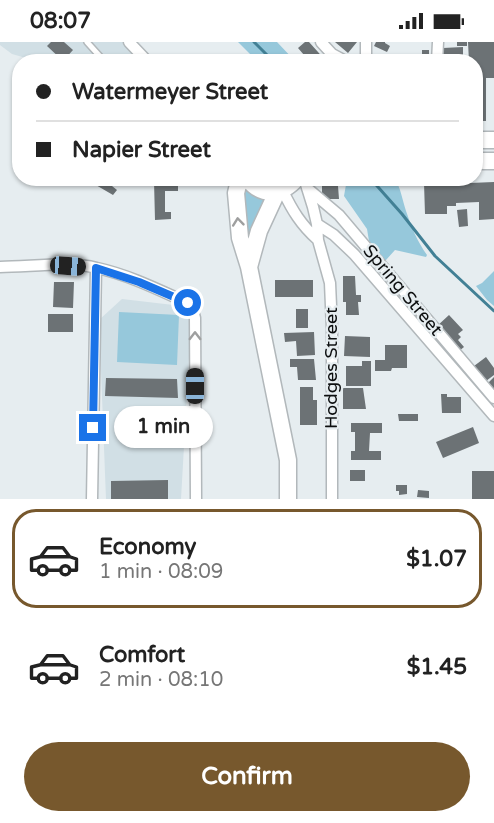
<!DOCTYPE html>
<meta charset="utf-8">
<style>
body{margin:0;font-family:"Varela Round",sans-serif;background:#f6f6f6;color:#222;height:100vh;display:flex;flex-direction:column;font-size:22px;white-space:nowrap}
*{box-sizing:border-box;margin:0}
p{font-size:20px;color:#767676}
.icon{flex:none;width:33px;height:33px;fill:none;stroke:currentColor;stroke-width:2;stroke-linecap:round;stroke-linejoin:round}
.map{position:relative;height:457px;overflow:hidden}
.details{display:flex;flex-direction:column;background:#fff;flex:1}
.details>*{flex:none}
.banner{position:absolute;left:12px;top:12px;width:471px;height:132px;border-radius:24px;box-shadow:0 2px 4px #0004;display:grid;align-content:center;height:132px;padding:0 24px;background:#fff}
.end{position:absolute;width:27px;height:27px;margin:-14px;border:8px solid #1a73e8;background:#fff;box-shadow:0 0 0 3px #fff}
.from{border-radius:50%}
.bubble{position:absolute;height:42px;border-radius:21px;background:#fff;box-shadow:0 2px 4px #0004;font-size:20px;font-weight:700;line-height:42px;text-align:center}
.car{position:absolute;width:18px;height:36px;margin:-18px -9px;border-radius:8px;box-shadow:0 0 4px 2px #0007;background:linear-gradient(#222 24%,#8ab4d8 0 40%,#222 0 76%,#8ab4d8 0 86%,#222 0)}
.banner b{display:flex;align-items:center;gap:21px;height:57px;font-size:22px}
.banner b+b{border-top:2px solid #e0e0e0}
.banner i{width:15px;height:15px;background:#222}
ul{padding:10px 0 0;list-style:none}
li{display:flex;align-items:center;gap:18px;height:99px;margin:0 12px 9px;padding:0 12px;border:3px solid transparent;border-radius:24px}
li div{flex:1}
li b{display:block;font-size:22px}
li em{font-style:normal;font-weight:700}
li.selected{border-color:#77582d}
li>.icon{width:54px;height:54px;stroke-width:1.5}
.primary-button{display:flex;gap:12px;margin-top:auto;padding:12px 24px}
.primary-button a{flex:1;height:69px;border-radius:36px;background:#77582d;color:#fff;font-size:24px;font-weight:700;line-height:69px;text-align:center}
.status{display:flex;justify-content:space-between;align-items:center;height:42px;padding:0 30px;background:#fff;direction:ltr}
.status svg{height:16px;fill:currentColor}
.map>svg:first-child{display:block}
.built{fill:#d1dfe5}
.green{fill:#96c8db}
.lines{fill:none;stroke-linecap:round;stroke-linejoin:round}
.stream{stroke:#428095;stroke-width:3}
.building{fill:#6c7275}
.lane-casing{stroke:#b2b8bb;stroke-width:8}
.street-casing{stroke:#b2b8bb;stroke-width:13}
.secondary-casing{stroke:#b2b8bb;stroke-width:19}
.lane{stroke:#fff;stroke-width:5}
.street{stroke:#fff;stroke-width:10}
.secondary{stroke:#fff;stroke-width:16}
.oneway{stroke:#9e9f9f}
.route{stroke:#1a73e8;stroke-width:8}
.labels{text-anchor:middle;dominant-baseline:central;stroke-width:4.5;stroke-linejoin:round;paint-order:stroke}
.street-label{font-size:18px;fill:#0d0f10;stroke:#e6edf0}
</style>
<div class="status"><b>08:07</b><svg viewBox="0 0 49 12"><path d="M0 12V9h3v3zM5 12V6h3v6zM10 12V3h3v9zM15 12V0h3v12zM26 1h20v11H26zM47 4h2v5h-2z"/></svg></div>
<div class="map">
<svg width="494" height="457" viewBox="0 0 494 457">
<rect width="100%" height="100%" fill="#e6edf0"/>
<!-- built -->
<path class="built" d="M0,0h123l18,19h-112l-3,-3 -14,-4 -12,-9z
M122,257l60,7 9,17 -10,176h-75l-7,-179z"/>
<!-- green -->
<path class="green" d="M238,0h39l18,19h-38z
M347,137h48c6,10 7,20 11,32 5,15 11,30 21,44l-1,2 -31,-7 -9,10h-4l-13,-19 -2,-12 -23,-33z
M245,147l21,11 -17,46 -5,-54z
M494,229v35l-7,-6 -11,-14 6,-3z
M119,270l60,3 -2,50 -60,-3z"/>
<g class="lines">
<!-- stream -->
<path class="stream" d="M254,0l20,20
M370,136l32,36 33,42 59,55"/>
</g>
<!-- building -->
<path class="building" d="M51,0h13l9,8 -10,11 -16,-15z
M305,0h4l18,20h-17l-12,-14z
M335,0h22l-9,11z
M376,0h9v1l5,3 -3,6 -13,-6z
M457,0h10v4h-10z
M468,0h26v36h-8v43h-10v-59h-7z
M463,5v13l-20,2v-14z
M422,8h7v12h-12v-7l5,1z
M91,136h19l-3,4 10,8 -4,5 -24,-14z
M154,139h24v10h-13v21h6v7l-16,1z
M446,140v2l48,-2v37l-15,1v-18l-23,1v3h-9v8h-22l-1,-31z
M322,144h16l1,13h-11l-6,-6z
M467,167l1,17 -9,1 -2,-17z
M343,234h12l1,19h5v7h-3l1,13h-13v-13h-3z
M275,238h38v17h-38z
M54,240h20l-1,26 -20,-1z
M296,267h12v19h-12z
M48,272h25v18h-25z
M449,273l14,15 -5,4 3,3 -3,3 6,7 -5,4 -23,-24z
M314,290l1,23 -18,1 -1,-15 -11,1 -1,-9z
M345,294l25,1v20l-26,-1z
M385,303h22v23h-15l-1,3h-16v-11h10z
M486,315l8,11v7l-8,6 -12,-15z
M290,317h24l2,21h-18l-1,-13h-7z
M362,319h9v25h-25v-20h16z
M494,335v15l-7,-8z
M106,336l71,1 1,19 -73,-2z
M300,345h13v13h4v25h-17z
M343,346h20l3,21h-23z
M441,352h6v3h14v16h-19z
M398,372h20v7h-19z
M351,381h31v10h-12l-1,18h12v9h-30v-9h4v-19h-4z
M473,385l6,16 -36,15 -7,-16z
M350,428h15v11h-15z
M472,429h22v28h-22z
M168,438v19h-57v-18z
M396,443h11v9l-8,1v-4h-3z
M418,448l11,1v7l-12,-1z"/>
<g class="lines">
<!-- lane casing -->
<g class="lane-casing">
<path id="lane" d="M87,0l18,20"/>
</g>
<!-- street casing -->
<g class="street-casing">
<path id="street" d="M129,0l19,20
M321,0l11,12 15,8
M366,0v20
M437,20l1,-20
M304,136l9,29 4,17 1,16 12,43 2,46v170
M307,146l32,27 155,183
M283,149c9,19 18,34 35,49
M317,182l17,11 20,19 140,162
M0,225c30,0 69,-6 97,1 32,7 62,22 91,35l4,4 3,11 1,181
M92,457l4,-231"/>
</g>
<!-- secondary casing -->
<g class="secondary-casing">
<path id="secondary" d="M476,98h18
M476,119h18
M245,136l-7,7 -2,8 4,45 9,29 39,193v39
M247,136c14,19 35,18 50,0
M249,225l10,-36 18,-39"/>
</g>
<!-- lane -->
<use href="#lane" class="lane"/>
<!-- street -->
<use href="#street" class="street"/>
<!-- secondary -->
<use href="#secondary" class="secondary"/>
</g>
<!-- one-way arrows -->
<defs><path id="oneway-chevron" d="M-2-3.5L2.5 0L-2 3.5" fill="none" stroke-width="1.6" stroke-linecap="round" stroke-linejoin="round" transform="scale(1.5)"/></defs>
<g class="oneway">
<use href="#oneway-chevron" transform="translate(238 180) rotate(-96)"/>
<use href="#oneway-chevron" transform="translate(195 294) rotate(-90)"/>
</g>
<g class="lines">
<!-- route -->
<path class="route" d="M93,386l3,-160 43,14 49,21"/>
</g>
<g class="labels">
<!-- street labels -->
<g class="street-label">
<text transform="translate(403 248) rotate(50)">Spring Street</text>
<text transform="translate(331 326) rotate(-90)">Hodges Street</text>
</g>
</g>
</svg>
<i class="end from" style="left:188px;top:261px"></i>
<i class="end" style="left:93px;top:386px"></i>
<div class="bubble" style="left:114px;top:364px;width:99px">1 min</div>
<i class="car" style="left:68px;top:224px;rotate:94deg"></i>
<i class="car" style="left:195px;top:344px;rotate:0deg"></i>
<div class="banner">
<b><i class="from"></i>Watermeyer Street</b>
<b><i></i>Napier Street</b>
</div>
</div>
<section class="details">
<ul>
<li class="selected"><svg class="icon" aria-label="car" viewBox="0 0 24 24"><path d="M5 17H2v-5l4-1 3-4h7l3 4 3 1v5h-3M9 17h6M6 11h13"/><circle cx="7" cy="17" r="2"/><circle cx="17" cy="17" r="2"/></svg><div><b>Economy</b><p>1 min · 08:09</p></div><em>$1.07</em></li>
<li><svg class="icon" aria-label="car" viewBox="0 0 24 24"><path d="M5 17H2v-5l4-1 3-4h7l3 4 3 1v5h-3M9 17h6M6 11h13"/><circle cx="7" cy="17" r="2"/><circle cx="17" cy="17" r="2"/></svg><div><b>Comfort</b><p>2 min · 08:10</p></div><em>$1.45</em></li>
</ul>
<div class="primary-button"><a>Confirm</a></div>
</section>
